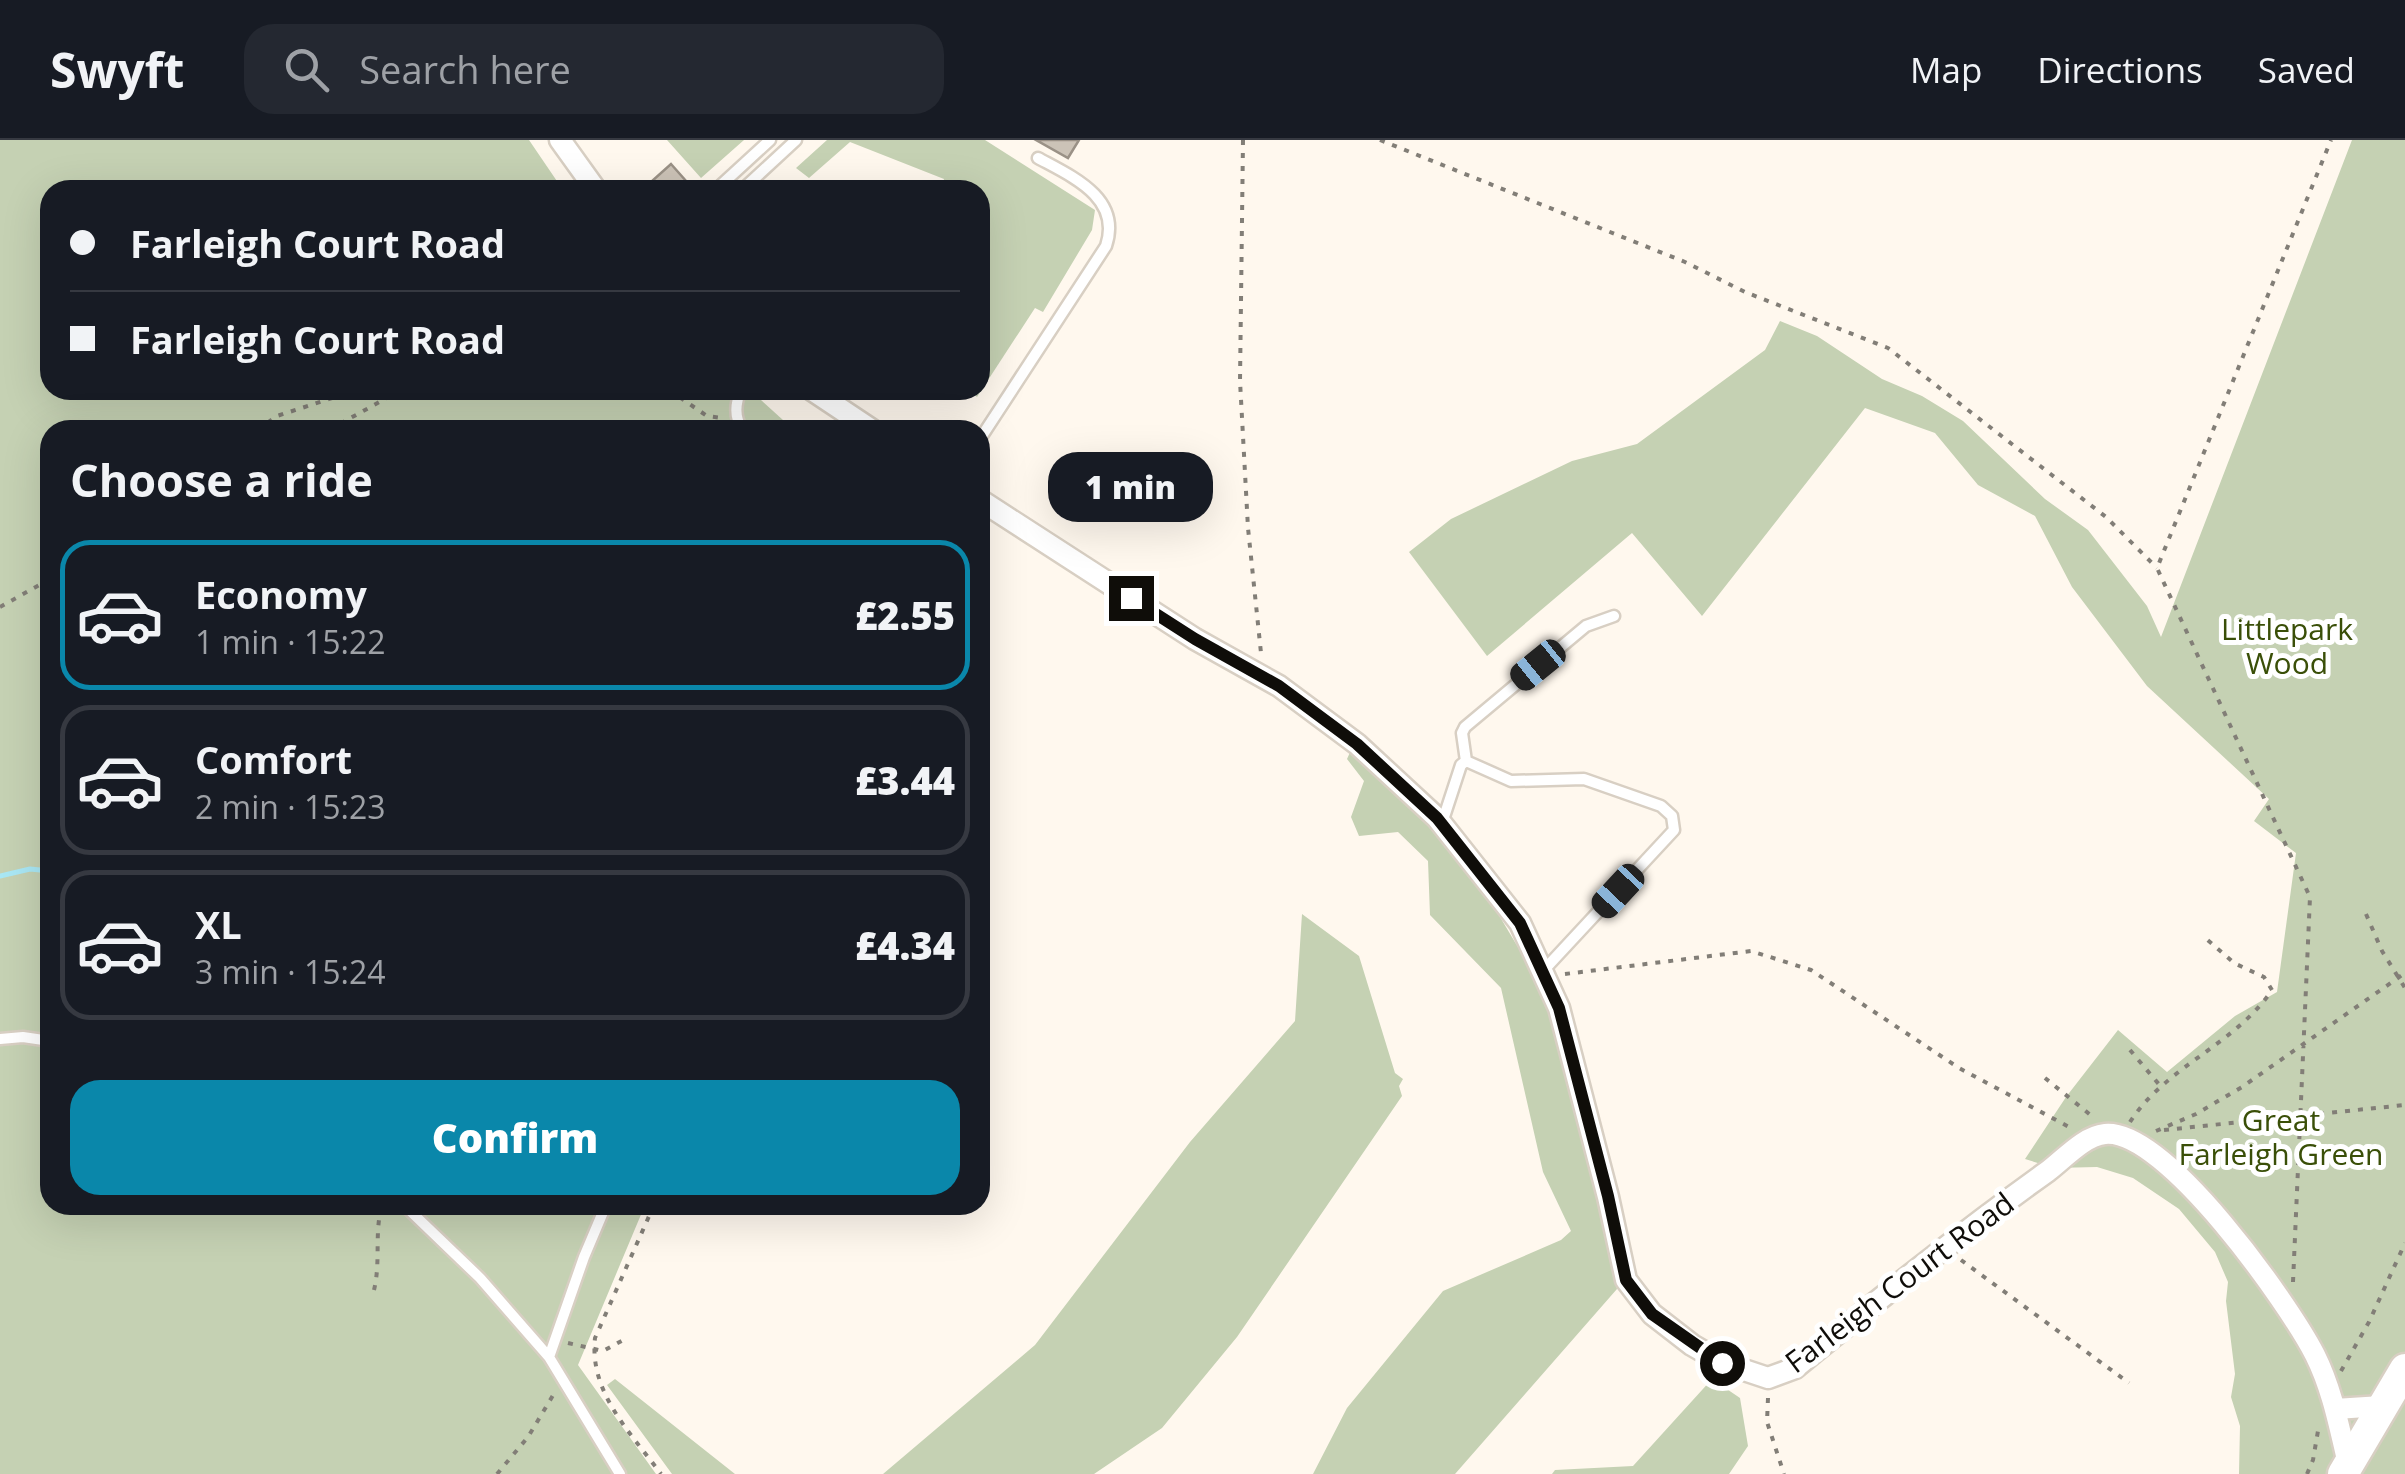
<!DOCTYPE html>
<meta charset="utf-8">
<style>
body{margin:0;font-family:"Open Sans",sans-serif;background:#242831;color:#f1f3f6;height:100vh;display:flex;flex-direction:column;font-size:38px;white-space:nowrap}
*{box-sizing:border-box;margin:0}
p{font-size:32px;color:#9ea1a6}
.icon{flex:none;width:55px;height:55px;fill:none;stroke:currentColor;stroke-width:2;stroke-linecap:round;stroke-linejoin:round}
.map{position:relative;flex:1;overflow:hidden}
.side{position:absolute;left:40px;top:280px;width:950px;height:795px;display:flex;flex-direction:column;background:#171b24;border-radius:30px;box-shadow:0 10px 40px #0002}
.side>*{flex:none}
.banner{position:absolute;left:40px;top:40px;width:950px;height:220px;border-radius:30px;box-shadow:0 10px 40px #0002;display:grid;align-content:center;height:220px;padding:0 30px;background:#171b24}
.end{position:absolute;width:45px;height:45px;margin:-22px;border:12px solid #0f0d09;background:#fff;box-shadow:0 0 0 5px #fff}
.from{border-radius:50%}
.bubble{position:absolute;height:70px;border-radius:30px;background:#171b24;box-shadow:0 10px 40px #0002;font-size:32px;font-weight:800;line-height:70px;text-align:center}
.car{position:absolute;width:30px;height:60px;margin:-30px -15px;border-radius:12px;box-shadow:0 0 8px 2px #0007;background:linear-gradient(#222 24%,#8ab4d8 0 40%,#222 0 76%,#8ab4d8 0 86%,#222 0)}
.banner b{display:flex;align-items:center;gap:35px;height:95px;font-size:38px}
.banner b+b{border-top:2px solid #363941}
.banner i{width:25px;height:25px;background:#f1f3f6}
ul{padding:0;list-style:none}
li{display:flex;align-items:center;gap:30px;height:150px;margin:0 20px 15px;padding:0 10px;border:5px solid #363941;border-radius:30px}
li div{flex:1}
li b{display:block;font-size:38px}
li em{font-style:normal;font-weight:800}
li.selected{border-color:#0a87aa}
li>.icon{width:90px;height:90px;stroke-width:1.5}
h2{padding:0 30px;font-size:45px;line-height:120px}
.action{display:flex;gap:20px;margin-top:auto;padding:20px 30px}
.action a{flex:1;height:115px;border-radius:30px;background:#0a87aa;color:#fff;font-size:40px;font-weight:800;line-height:115px;text-align:center}
header{display:flex;align-items:center;gap:60px;box-sizing:border-box;height:140px;padding:0 50px;background:#171b24;border-bottom:2px solid #363941}
header strong{font-size:48px}
nav{display:flex;gap:55px;margin-inline-start:auto;font-size:35px}
.search{width:700px;height:90px;background:#242831;display:flex;align-items:center;gap:25px;box-sizing:border-box;padding:0 35px;border-radius:30px;color:#9ea1a6;font-size:38px}
.map>svg:first-child{display:block}
.green{fill:#c5d1b3}
.lines{fill:none;stroke-linecap:round;stroke-linejoin:round}
.stream{stroke:#a9e7f4;stroke-width:5}
.building{fill:#ccc3b7;stroke:#9a9186;stroke-width:2.5}
.lane-casing{stroke:#d8cfc3;stroke-width:15}
.street-casing{stroke:#d8cfc3;stroke-width:25}
.secondary-casing{stroke:#d8cfc3;stroke-width:35}
.path{stroke:#827e77;stroke-width:4;stroke-dasharray:5 8;stroke-linecap:butt}
.lane{stroke:#fff;stroke-width:10}
.street{stroke:#fff;stroke-width:20}
.secondary{stroke:#fff;stroke-width:30}
.route{stroke:#0f0d09;stroke-width:12}
.labels{text-anchor:middle;dominant-baseline:central;stroke-width:10;stroke-linejoin:round;paint-order:stroke}
.park-label{font-size:30px;fill:#3a4f08;stroke:#fff}
.street-label{font-size:30px;fill:#0f0d09;stroke:#fff}
</style>
<header>
<strong>Swyft</strong>
<div class="search"><svg class="icon" aria-label="search" viewBox="0 0 24 24"><circle cx="10" cy="10" r="6"/><path d="M15 15l6 6"/></svg>Search here</div>
<nav><a>Map</a><a>Directions</a><a>Saved</a></nav>
</header>
<div class="map">
<svg width="2405" height="1334" viewBox="0 0 2405 1334">
<rect width="100%" height="100%" fill="#fff8ee"/>
<!-- green -->
<path class="green" d="M0,0h529l34,50h-513v200h700l44,40h-744v775h595l-67,160 78,109h-656z
M667,0h77l-43,38z
M827,0h158l110,70 -3,20 -49,82 -8,-4 -58,89 -7,-7h10v-200h-39l3,-11 -94,-37 -41,36 -13,-10z
M2352,0h53v1334h-166l1,-48 -9,-29 4,-23 -9,-73 2,-19 -13,-30 -36,-43 -46,-31 -36,-11 -43,1 -29,-9 41,-62 52,-67 49,42 68,-56 42,-24 19,-139 -42,-32 15,-22 -122,-113 -75,-99 -37,-71 -57,-31 -43,-52 -70,-25 -163,208 -70,-83 -145,123 -78,-104 42,-33 121,-58 65,-17 128,-94 15,-29 37,15 65,43 40,17 41,25 82,78 43,31 59,76 14,31z
M1352,608l74,70 55,67 44,74 31,65 45,178 16,87 -162,185h-142l34,-66 96,-117 118,-51 10,-9 -28,-59 -42,-184 -71,-73 -2,-54 -30,-29 -39,4 -8,-19 13,-36 -17,-22z
M1302,774l57,42 36,117 8,6 -4,7 3,10 -165,241 -75,91 -68,46h-211l152,-129 155,-203 105,-121z
M615,1239l120,95h-63l-65,-89z
M1712,1239l28,19 8,48 -19,28h-177l3,-4 78,-4z"/>
<g class="lines">
<!-- stream -->
<path class="stream" d="M0,736l30,-7 20,2"/>
</g>
<!-- building -->
<path class="building" d="M1036,0h43l-11,18z
M671,24l23,26h-52z"/>
<g class="lines">
<!-- lane casing -->
<g class="lane-casing">
<path id="lane" d="M721,50v-5l49,-45
M742,50l54,-50
M741,250c-6,14 -7,28 2,40
M980,299l126,-193c16,-48 -33,-69 -68,-88
M1466,621l-4,-28 3,-6 121,-101 28,-10
M1442,683l19,-58 5,-4 45,20 73,-2 77,27 11,10 2,14 -131,141
M0,899l23,-2 27,4
M404,1065l76,73 69,79 71,117
M549,1217l35,-100 22,-52"/>
</g>
<!-- street casing -->
<g class="street-casing">
<path id="street" d="M560,0l36,50
M812,250l60,40
M980,360l215,139 84,47 78,58 80,74 83,105 39,85 49,189 18,83 26,34 40,31 31,18 45,15 27,-10c83,-68 166,-135 253,-197 16,-12 36,-35 57,-37 60,-6 184,170 210,221 17,34 24,71 33,109
M2335,1269l47,-3"/>
</g>
<!-- secondary casing -->
<g class="secondary-casing">
<path id="secondary" d="M2343,1334l62,-105"/>
</g>
<!-- path -->
<path class="path" d="M1243,0l-3,241 8,147 13,125
M1380,0l305,122 60,30 143,56 218,169 51,51
M669,250l38,26 15,2
M257,290l20,-14 80,-26
M329,290l72,-40
M0,467l50,-28
M2366,774l16,37 23,37
M1565,834l186,-23 60,19 148,98 112,60
M2130,910l32,38
M2045,938l48,39
M2130,982c35,-55 106,-78 142,-132l-8,-13 -30,-14 -31,-27
M2164,990l241,-25
M2156,991l40,-17 46,-27 163,-114
M654,1065l-59,133c-6,55 36,95 66,136
M1961,1120l168,123
M2293,1142l17,-385 -153,-329 174,-428
M374,1150c7,-29 0,-57 8,-85
M568,1203l35,8 24,-13
M2341,1231l28,-49 36,-79
M1768,1258l-1,24 17,52
M497,1334l31,-37 27,-45
M2307,1334l6,-14 6,-35"/>
<!-- lane -->
<use href="#lane" class="lane"/>
<!-- street -->
<use href="#street" class="street"/>
<!-- secondary -->
<use href="#secondary" class="secondary"/>
</g>
<g class="lines">
<!-- route -->
<path class="route" d="M1131,458l64,41 84,47 78,58 80,74 83,105 39,85 49,188 18,84 26,34 70,49"/>
</g>
<g class="labels">
<!-- park labels -->
<g class="park-label">
<text x="2287" y="488">Littlepark<tspan x="2287" dy="34">Wood</tspan></text>
<text x="2281" y="979">Great<tspan x="2281" dy="34">Farleigh Green</tspan></text>
</g>
<!-- street labels -->
<g class="street-label">
<text transform="translate(1899 1142) rotate(-37)">Farleigh Court Road</text>
</g>
</g>
</svg>
<i class="end from" style="left:1722px;top:1223px"></i>
<i class="end" style="left:1131px;top:458px"></i>
<div class="bubble" style="left:1048px;top:312px;width:165px">1 min</div>
<i class="car" style="left:1538px;top:525px;rotate:231deg"></i>
<i class="car" style="left:1618px;top:751px;rotate:223deg"></i>
<div class="banner">
<b><i class="from"></i>Farleigh Court Road</b>
<b><i></i>Farleigh Court Road</b>
</div>
<section class="side">
<h2>Choose a ride</h2>
<ul>
<li class="selected"><svg class="icon" aria-label="car" viewBox="0 0 24 24"><path d="M5 17H2v-5l4-1 3-4h7l3 4 3 1v5h-3M9 17h6M6 11h13"/><circle cx="7" cy="17" r="2"/><circle cx="17" cy="17" r="2"/></svg><div><b>Economy</b><p>1 min · 15:22</p></div><em>£2.55</em></li>
<li><svg class="icon" aria-label="car" viewBox="0 0 24 24"><path d="M5 17H2v-5l4-1 3-4h7l3 4 3 1v5h-3M9 17h6M6 11h13"/><circle cx="7" cy="17" r="2"/><circle cx="17" cy="17" r="2"/></svg><div><b>Comfort</b><p>2 min · 15:23</p></div><em>£3.44</em></li>
<li><svg class="icon" aria-label="car" viewBox="0 0 24 24"><path d="M5 17H2v-5l4-1 3-4h7l3 4 3 1v5h-3M9 17h6M6 11h13"/><circle cx="7" cy="17" r="2"/><circle cx="17" cy="17" r="2"/></svg><div><b>XL</b><p>3 min · 15:24</p></div><em>£4.34</em></li>
</ul>
<div class="action"><a>Confirm</a></div>
</section>
</div>
